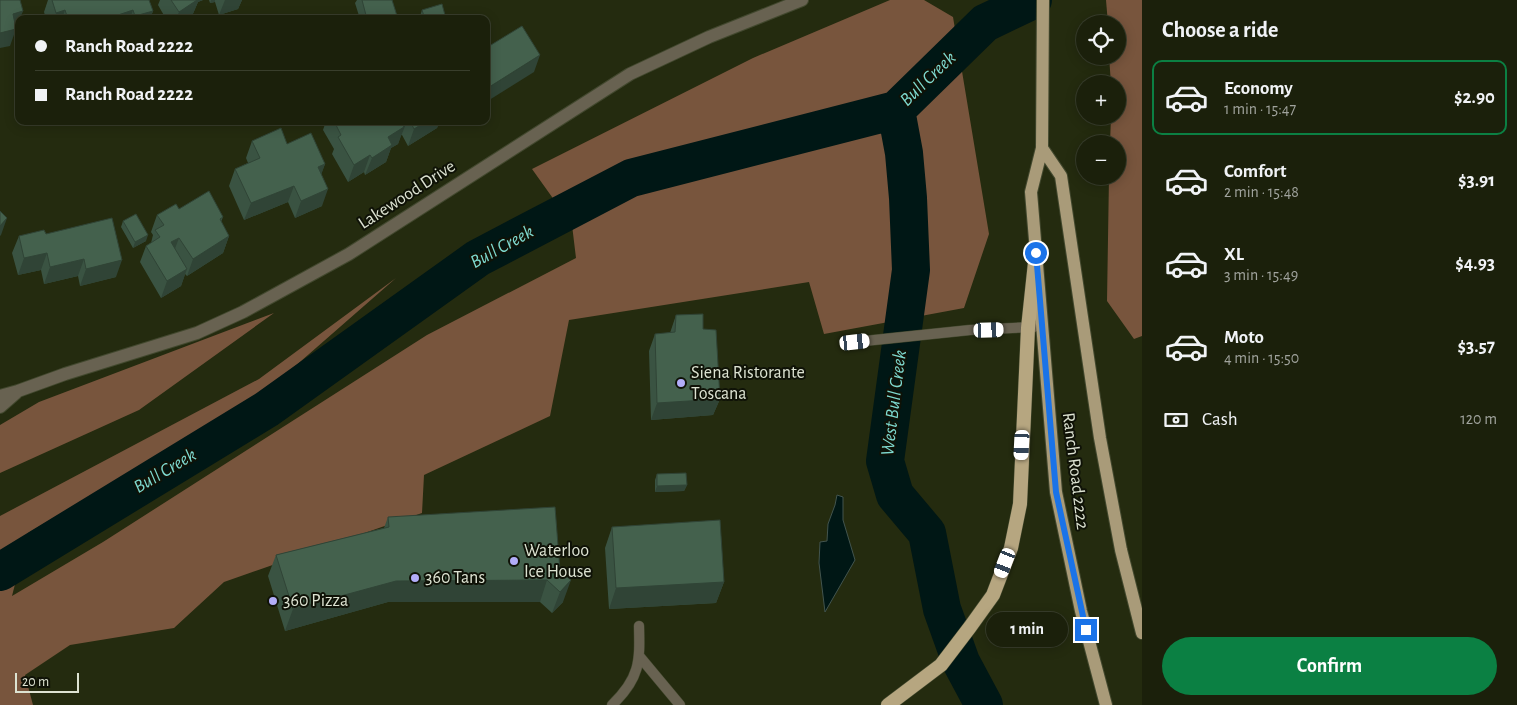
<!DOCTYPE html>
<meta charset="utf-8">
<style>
body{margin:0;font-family:"Alegreya Sans",sans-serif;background:#242814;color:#f1f3f6;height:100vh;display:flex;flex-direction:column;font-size:19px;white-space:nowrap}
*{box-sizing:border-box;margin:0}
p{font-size:16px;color:#a0a39d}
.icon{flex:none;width:28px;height:28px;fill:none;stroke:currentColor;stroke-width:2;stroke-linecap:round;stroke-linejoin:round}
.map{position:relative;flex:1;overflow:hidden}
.panel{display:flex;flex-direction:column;background:#1b200b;width:375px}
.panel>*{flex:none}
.top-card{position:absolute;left:15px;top:15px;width:475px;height:110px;border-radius:10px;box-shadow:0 2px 12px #0003,0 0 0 1px #393e2c;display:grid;align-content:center;height:110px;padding:0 20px;background:#1b200b}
.tools{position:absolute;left:1076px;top:15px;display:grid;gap:10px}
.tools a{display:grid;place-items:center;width:50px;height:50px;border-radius:50%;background:#1b200b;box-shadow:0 2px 12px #0003,0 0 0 1px #393e2c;font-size:25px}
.scale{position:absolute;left:15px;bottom:12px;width:64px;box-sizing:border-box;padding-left:5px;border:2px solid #dde3d2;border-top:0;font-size:14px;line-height:18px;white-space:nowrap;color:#dde3d2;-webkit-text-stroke:4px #0f1207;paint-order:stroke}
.end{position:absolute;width:22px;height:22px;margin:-11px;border:6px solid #1a73e8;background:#fff;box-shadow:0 0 0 2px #fff}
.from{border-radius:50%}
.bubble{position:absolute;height:35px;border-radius:18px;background:#1b200b;box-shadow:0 2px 12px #0003,0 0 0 1px #393e2c;font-size:16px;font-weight:700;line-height:35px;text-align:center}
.car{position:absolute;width:15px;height:30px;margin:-15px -8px;border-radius:6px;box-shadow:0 0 4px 1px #0007;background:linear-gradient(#fff 24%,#345 0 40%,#fff 0 76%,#345 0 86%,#fff 0)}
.top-card b{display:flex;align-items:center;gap:18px;height:48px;font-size:19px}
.top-card b+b{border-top:1px solid #393e2c}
.top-card i{width:12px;height:12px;background:#f1f3f6}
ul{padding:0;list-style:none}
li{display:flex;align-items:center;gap:15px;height:75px;margin:0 10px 8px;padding:0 10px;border:2px solid transparent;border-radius:10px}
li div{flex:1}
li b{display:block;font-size:19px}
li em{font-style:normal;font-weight:700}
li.selected{border-color:#0b8043}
li>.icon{width:45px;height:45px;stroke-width:1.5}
h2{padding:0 20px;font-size:22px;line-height:60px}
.pay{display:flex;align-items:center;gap:12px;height:55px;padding:0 20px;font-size:19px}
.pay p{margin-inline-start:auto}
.action{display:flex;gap:10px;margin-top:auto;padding:10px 20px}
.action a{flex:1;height:58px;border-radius:30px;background:#0b8043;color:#fff;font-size:20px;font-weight:700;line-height:58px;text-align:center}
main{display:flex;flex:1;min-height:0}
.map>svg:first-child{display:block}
.forest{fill:#78553d}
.water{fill:#001715;stroke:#42544e}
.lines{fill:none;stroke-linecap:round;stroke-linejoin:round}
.river{stroke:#001715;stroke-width:38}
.service-casing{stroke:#42482e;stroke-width:11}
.tertiary-casing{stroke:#42482e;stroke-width:14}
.primary-casing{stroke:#42482e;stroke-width:14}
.trunk-casing{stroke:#42482e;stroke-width:15}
.service{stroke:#686251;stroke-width:10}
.tertiary{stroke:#686251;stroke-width:12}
.primary{stroke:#a99b79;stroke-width:12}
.trunk{stroke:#b6a680;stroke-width:14}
.wall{fill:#3a5342}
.shaded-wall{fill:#304436}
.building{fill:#44614d;stroke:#304436}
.route{stroke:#1a73e8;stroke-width:6}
.poi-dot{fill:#b2adf9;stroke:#0f1207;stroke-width:2}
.labels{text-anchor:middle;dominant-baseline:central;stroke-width:4;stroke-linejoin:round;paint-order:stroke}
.street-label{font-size:18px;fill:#dde3d2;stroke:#0f1207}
.poi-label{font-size:18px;fill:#dde3d2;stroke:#0f1207;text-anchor:start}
.water-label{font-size:19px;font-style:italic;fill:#7edad0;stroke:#0f1207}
</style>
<main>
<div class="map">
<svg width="1142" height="705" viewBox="0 0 1142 705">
<rect width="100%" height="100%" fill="#242b0f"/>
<!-- forest -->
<path class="forest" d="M890,0h34l29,17 36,217 -25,74 -140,26 -15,-52 -240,38 -19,96 -126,59 -2,38 -198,69 -50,46 -104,17 -45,30 8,30h-33v-189l259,-137 137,-101 -135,118 -233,137 -16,63 91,-54 324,-207 149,-77 -4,-33 -40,-56 221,-111z
M1106,0h36v336l-8,3 -27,-38 2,-125h9v-32h-8l1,-28h7v-32h-7l-2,-28h9v-32h-10z
M274,313l-135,97 -139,63v-48l39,-23z"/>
<!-- water -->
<path class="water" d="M837,495l6,2v23l12,40 -30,52 -6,-49 1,-21 7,-1 1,-17 7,-19z"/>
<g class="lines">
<!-- river -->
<path class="river" d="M896,110l8,43 4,45 3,72 -26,191 10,34 32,38 15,76 19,53 23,43
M0,572l267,-163 211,-151 153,-80 265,-68 89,-87 48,-23"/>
<!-- service casing -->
<g class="service-casing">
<path id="service" d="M855,342l115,-12 64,-3
M640,657l40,48
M612,705c28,-27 28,-43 27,-79"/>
</g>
<!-- tertiary casing -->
<g class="tertiary-casing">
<path id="tertiary" d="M0,396l18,-5 47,-17 132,-41 46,-21 106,-58 281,-180 79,-37 93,-37
M0,407l16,-14"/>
</g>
<!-- primary casing -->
<g class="primary-casing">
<path id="primary" d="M1043,0l-1,148 -11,44 25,300 25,119 25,94
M1042,148l19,28 39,262 21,112 21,83"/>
</g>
<!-- trunk casing -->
<g class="trunk-casing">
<path id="trunk" d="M888,705l53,-40 29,-38 23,-32 18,-47 9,-44 8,-176 8,-75"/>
</g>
<!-- service -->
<use href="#service" class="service"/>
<!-- tertiary -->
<use href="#tertiary" class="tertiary"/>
<!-- primary -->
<use href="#primary" class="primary"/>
<!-- trunk -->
<use href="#trunk" class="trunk"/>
</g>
<!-- wall -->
<path class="wall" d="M48,0h101l4,11 -3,8h-104l-2,-7z
M160,0h43l-5,2 -6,14 -4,3h-22l-8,-14z
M209,0h33l-4,9 -19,6 -4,-13 -5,1z
M357,0h35l6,19h-38l-5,-16z
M422,10l24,9h-25l-1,-3z
M326,121h114l-3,7 -29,18 -6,-11h-1l-3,9 -7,4 -5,14 -21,13 -1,-3 -16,10 -16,-28 2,-5 -11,-19z
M443,121h12l-8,5z
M252,141l35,3 38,20 -4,10 1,32 -27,12 -7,-16 -44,18 -15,-34 6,-17 13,-6 -2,-5z
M179,209l44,8 -2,5 8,14 -6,17 -36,23 -2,-2 -4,12 -20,12 -21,-36 6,-16 5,-3 2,-8 -2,-3 6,-17z
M123,221l23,20 -13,7 -12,-21z
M46,234l70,43 -36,9 -2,-10 -34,8 -3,-14 -23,5 -6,-22 7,-17z
M676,315l27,14 17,70 -7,16 -62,5 -2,-69 6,-17 15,-1z
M657,474l30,11 -3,6 -29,1v-12z
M388,517l172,54 3,31 -11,11 -12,-11h-152l-103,29 -17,-55 8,-21 108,-27z
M612,527l112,55 -8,21 -107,6 -4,-61z"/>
<!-- shaded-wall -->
<path class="shaded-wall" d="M188,0h15l-5,2 -6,14 -4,3h-12l3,-7z
M211,0h4v2l-5,1z
M225,0h17l-4,9 -19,6z
M65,10l-3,9h-8l2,-6z
M133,10l-3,9h-24z
M23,11l-3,8h-1v3l-2,6 -11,3 7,-17z
M153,11l-3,8h-16l1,-3z
M16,29l-6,17 -10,2v-15z
M540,55l-6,17 -48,30v-13z
M402,121h5l-9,23 -7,4 -5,14 -21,13 7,-17 16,-21z
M427,121h13l-3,7 -29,18 6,-17z
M448,121h7l-8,5z
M370,155l-6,17 -16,10 6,-17z
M325,164l-6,17 -1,-14z
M294,186l-6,16 -44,18 7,-17z
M328,189l-6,17 -27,12 6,-17z
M7,218l-6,17 -1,1v-10z
M148,235l-2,6 -13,7 2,-6z
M229,236l-6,17 -36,23 6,-17z
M179,238l-6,16 -2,-12z
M47,253l-6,17 -23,5 6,-17z
M84,259l-6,17 -34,8 6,-17z
M122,260l-6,17 -36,9 6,-17z
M187,269l-6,17 -20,12 6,-17z
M720,399l-7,16 -62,5 6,-17z
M687,485l-3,6 -29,1 2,-6z
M547,580l-7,22h-152l-103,29 8,-22 103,-28z
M571,580l-8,22 -11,11 8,-21z
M724,582l-8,21 -107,6 7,-21z"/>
<!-- building -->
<path class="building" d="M0,0h20l3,11 -10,3 3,15 -16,4z
M52,0h97l4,11 -18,5 -2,-6 -27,9h-38l-3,-9 -9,3z
M171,0h26l-18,12z
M362,0h30l6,19h-31z
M442,4l4,15h-21l-3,-9z
M522,26l18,29 -54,34v-41z
M334,121h68l-1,1 3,5 -16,10 4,8 -20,13 -2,-3 -16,10 -16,-28 3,-2z
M410,121h17l-13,8z
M281,128l6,16 24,-11 14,31 -7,3 10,22 -27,12 -7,-15 -43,17 -16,-34 25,-11 -8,-17z
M209,191l14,26 -3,2 9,17 -36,23 -14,-21 -8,4 16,27 -20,12 -21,-35 14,-9 -5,-7 9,-5 -7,-10 19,-11 3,5z
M0,211l7,7 -7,8z
M136,214l12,21 -13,7 -12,-21z
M112,218l10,42 -36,9 -2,-10 -34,8 -3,-14 -23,5 -5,-22 25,-6 2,4z
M703,314v15l13,1 4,69 -63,4 -2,-69 20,-2 1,-17z
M686,473l1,12 -30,1v-12z
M555,507l5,64 11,9 -11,12 -13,-12 -151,1 -103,28 -17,-54 113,-28 -1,-10z
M720,520l4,62 -108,6 -4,-61z"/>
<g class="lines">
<!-- route -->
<path class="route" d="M1036,253l20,239 30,138"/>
</g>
<!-- markers -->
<g class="poi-dot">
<circle cx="681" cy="383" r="5"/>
<circle cx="514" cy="561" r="5"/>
<circle cx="415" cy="578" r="5"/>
<circle cx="273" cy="601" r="5"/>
</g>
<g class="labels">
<!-- street labels -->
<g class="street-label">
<text transform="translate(407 195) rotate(-33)">Lakewood Drive</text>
<text transform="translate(1075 471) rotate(83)">Ranch Road 2222</text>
</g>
<!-- poi labels -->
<g class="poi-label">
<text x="691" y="373">Siena Ristorante<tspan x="691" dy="21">Toscana</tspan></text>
<text x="524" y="551">Waterloo<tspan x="524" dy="21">Ice House</tspan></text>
<text x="425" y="578">360 Tans</text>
<text x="283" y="601">360 Pizza</text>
</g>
<!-- water labels -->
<g class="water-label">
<text transform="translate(928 79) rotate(-44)">Bull Creek</text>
<text transform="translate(502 247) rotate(-29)">Bull Creek</text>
<text transform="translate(894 403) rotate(-83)">West Bull Creek</text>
<text transform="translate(165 471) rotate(-31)">Bull Creek</text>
</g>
</g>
</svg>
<div class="tools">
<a><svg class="icon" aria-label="locate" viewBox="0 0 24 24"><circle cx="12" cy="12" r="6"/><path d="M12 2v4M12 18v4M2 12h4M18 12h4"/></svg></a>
<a>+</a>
<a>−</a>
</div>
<div class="scale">20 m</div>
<i class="end from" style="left:1036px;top:253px"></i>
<i class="end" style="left:1086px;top:630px"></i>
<div class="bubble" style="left:986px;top:612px;width:82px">1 min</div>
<i class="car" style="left:989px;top:330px;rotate:88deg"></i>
<i class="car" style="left:855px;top:342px;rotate:84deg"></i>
<i class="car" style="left:1022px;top:445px;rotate:183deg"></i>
<i class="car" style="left:1005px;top:563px;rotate:201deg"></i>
<div class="top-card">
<b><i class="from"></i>Ranch Road 2222</b>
<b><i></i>Ranch Road 2222</b>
</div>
</div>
<section class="panel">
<h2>Choose a ride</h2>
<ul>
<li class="selected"><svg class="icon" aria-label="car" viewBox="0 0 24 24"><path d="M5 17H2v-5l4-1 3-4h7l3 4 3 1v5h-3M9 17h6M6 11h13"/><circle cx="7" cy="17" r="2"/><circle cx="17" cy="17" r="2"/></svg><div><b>Economy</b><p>1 min · 15:47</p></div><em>$2.90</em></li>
<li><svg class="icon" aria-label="car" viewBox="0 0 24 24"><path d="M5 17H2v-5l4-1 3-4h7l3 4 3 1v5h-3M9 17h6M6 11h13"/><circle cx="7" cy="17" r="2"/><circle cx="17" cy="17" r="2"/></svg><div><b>Comfort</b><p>2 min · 15:48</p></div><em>$3.91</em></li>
<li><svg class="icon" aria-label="car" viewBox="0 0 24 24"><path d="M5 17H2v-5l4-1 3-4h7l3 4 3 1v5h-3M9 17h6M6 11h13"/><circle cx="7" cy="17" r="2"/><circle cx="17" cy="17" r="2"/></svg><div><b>XL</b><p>3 min · 15:49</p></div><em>$4.93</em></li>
<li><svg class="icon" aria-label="car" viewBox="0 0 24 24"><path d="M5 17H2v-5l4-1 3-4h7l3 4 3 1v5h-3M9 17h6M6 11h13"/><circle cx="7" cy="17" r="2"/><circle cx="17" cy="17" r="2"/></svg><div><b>Moto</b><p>4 min · 15:50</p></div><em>$3.57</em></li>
</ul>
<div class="pay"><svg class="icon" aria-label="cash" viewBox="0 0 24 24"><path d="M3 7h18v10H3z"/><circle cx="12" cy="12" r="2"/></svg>Cash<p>120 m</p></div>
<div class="action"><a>Confirm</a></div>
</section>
</main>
